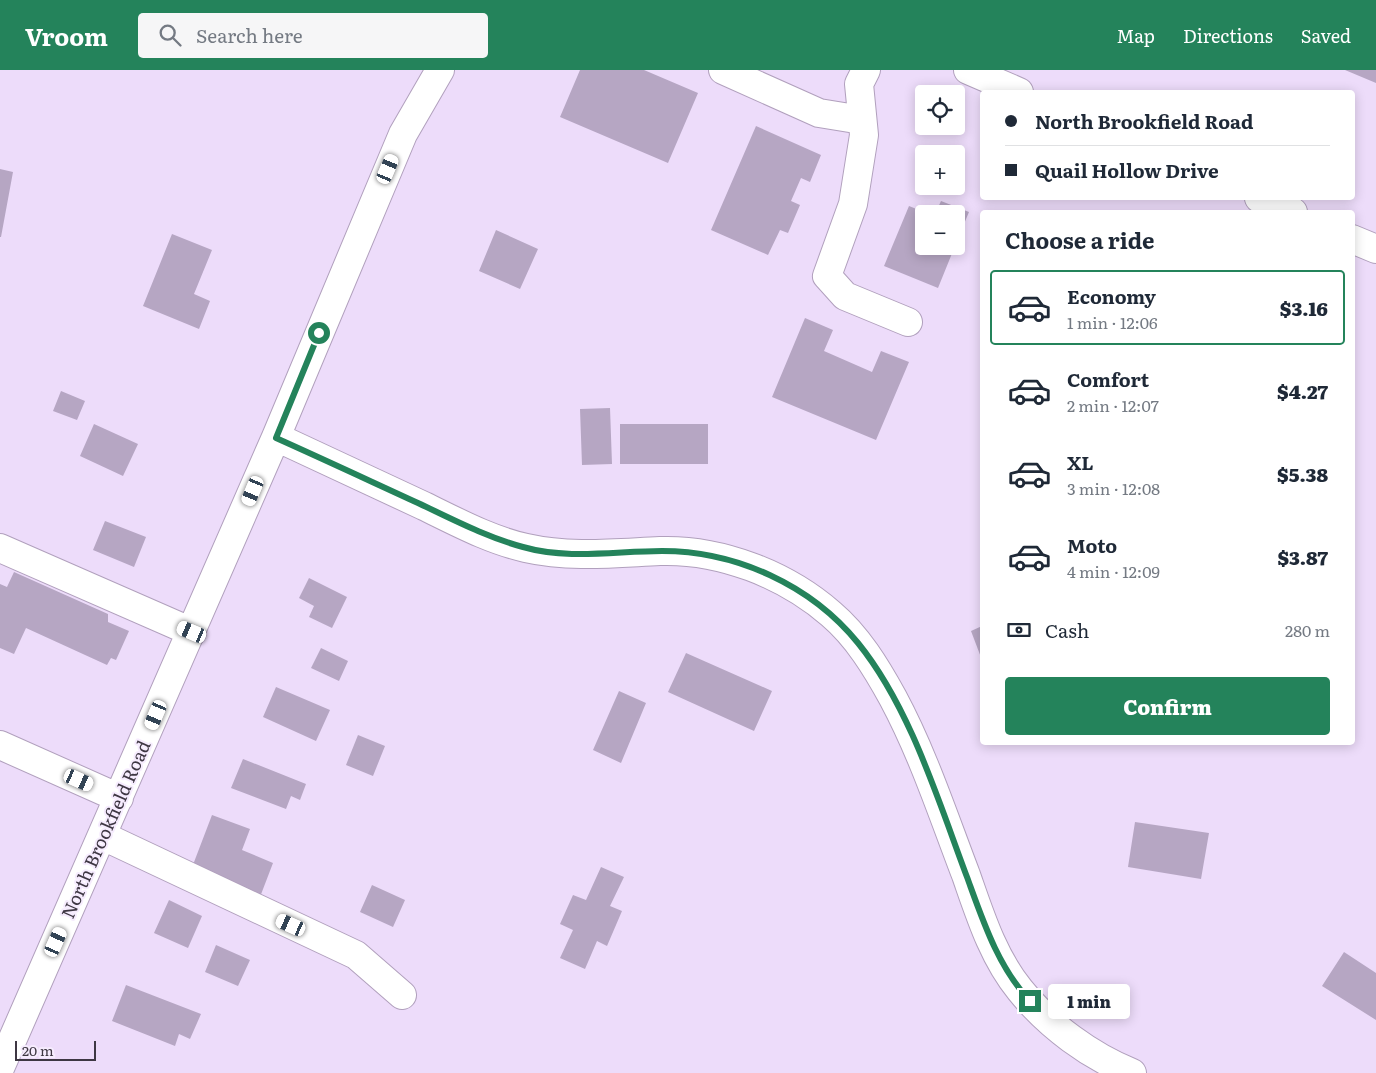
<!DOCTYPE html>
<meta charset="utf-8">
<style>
body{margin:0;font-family:Literata,serif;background:#f6f6f7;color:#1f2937;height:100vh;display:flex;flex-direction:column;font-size:19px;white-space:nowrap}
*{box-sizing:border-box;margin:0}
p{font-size:16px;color:#747a83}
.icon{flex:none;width:28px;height:28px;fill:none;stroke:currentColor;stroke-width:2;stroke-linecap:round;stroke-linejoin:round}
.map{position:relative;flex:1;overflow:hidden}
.side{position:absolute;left:980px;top:140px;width:375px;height:535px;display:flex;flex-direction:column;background:#fff;border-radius:5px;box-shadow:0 2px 12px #0003}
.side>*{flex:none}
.banner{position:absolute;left:980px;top:20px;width:375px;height:110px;border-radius:5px;box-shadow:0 2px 12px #0003;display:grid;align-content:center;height:110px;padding:0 25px;background:#fff}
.controls{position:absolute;left:915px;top:15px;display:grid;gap:10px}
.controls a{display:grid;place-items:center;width:50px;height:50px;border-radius:5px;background:#fff;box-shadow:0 2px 12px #0003;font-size:25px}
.scale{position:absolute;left:15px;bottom:12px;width:81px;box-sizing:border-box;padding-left:5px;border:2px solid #3e3743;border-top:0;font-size:14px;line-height:18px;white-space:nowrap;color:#3e3743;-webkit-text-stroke:4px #f6ecfe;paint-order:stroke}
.end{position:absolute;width:22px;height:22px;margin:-11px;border:6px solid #24835b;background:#fff;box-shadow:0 0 0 2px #fff}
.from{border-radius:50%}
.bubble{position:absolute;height:35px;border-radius:5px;background:#fff;box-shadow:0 2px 12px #0003;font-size:16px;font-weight:800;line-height:35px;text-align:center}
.car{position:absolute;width:15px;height:30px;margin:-15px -8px;border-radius:6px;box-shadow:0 0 4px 1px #0007;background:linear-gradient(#fff 24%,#345 0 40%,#fff 0 76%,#345 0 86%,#fff 0)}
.banner b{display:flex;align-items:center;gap:18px;height:48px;font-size:19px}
.banner b+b{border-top:1px solid #e0e1e3}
.banner i{width:12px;height:12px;background:#1f2937}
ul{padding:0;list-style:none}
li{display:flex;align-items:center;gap:15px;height:75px;margin:0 10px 8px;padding:0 15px;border:2px solid transparent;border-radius:5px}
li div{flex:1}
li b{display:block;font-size:19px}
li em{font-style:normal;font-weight:800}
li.current{border-color:#24835b}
li>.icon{width:45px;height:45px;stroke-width:1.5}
h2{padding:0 25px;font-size:22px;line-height:60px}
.pay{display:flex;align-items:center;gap:12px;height:55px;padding:0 25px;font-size:19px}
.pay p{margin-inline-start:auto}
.cta{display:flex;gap:10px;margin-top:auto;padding:10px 25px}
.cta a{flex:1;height:58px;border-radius:5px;background:#24835b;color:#fff;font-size:20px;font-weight:800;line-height:58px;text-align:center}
header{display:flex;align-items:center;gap:30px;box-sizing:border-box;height:70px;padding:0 25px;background:#24835b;color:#fff}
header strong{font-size:24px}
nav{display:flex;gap:28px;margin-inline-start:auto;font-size:18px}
.search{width:350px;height:45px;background:#f6f6f7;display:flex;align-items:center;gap:12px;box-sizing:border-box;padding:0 18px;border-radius:5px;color:#747a83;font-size:19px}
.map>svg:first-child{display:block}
.building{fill:#b6a6c3}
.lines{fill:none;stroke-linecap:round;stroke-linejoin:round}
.minor-casing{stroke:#b1a0bd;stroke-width:30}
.major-casing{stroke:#b1a0bd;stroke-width:30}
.minor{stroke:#fff;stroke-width:28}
.major{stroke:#fff;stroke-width:28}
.route{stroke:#24835b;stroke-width:6}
.labels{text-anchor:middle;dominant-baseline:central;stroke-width:4;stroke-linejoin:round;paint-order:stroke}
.street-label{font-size:18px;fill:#3e3743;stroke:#f6ecfe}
</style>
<header>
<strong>Vroom</strong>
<div class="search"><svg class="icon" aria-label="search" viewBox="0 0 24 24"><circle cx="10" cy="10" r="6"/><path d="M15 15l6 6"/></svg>Search here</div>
<nav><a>Map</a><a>Directions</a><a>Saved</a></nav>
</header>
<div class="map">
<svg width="1376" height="1003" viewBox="0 0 1376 1003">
<rect width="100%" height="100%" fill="#eddcfa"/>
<!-- building -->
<path class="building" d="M580,0h64l54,23 -30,70 -108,-46z
M1345,0h31v13z
M756,56l65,29 -11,27 -9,-4 -10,23 9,4 -12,28 -8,-3 -12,25 -57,-25z
M0,99l13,3 -12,65h-1z
M941,131l28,11 -13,31v-29h-21z
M909,136l20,8h-5v32h31l-17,42 -54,-22z
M496,160l42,19 -18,40 -41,-18z
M172,164l40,16 -18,44 16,7 -11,28 -56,-23z
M805,248l28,12 -9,21 48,21 9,-21 28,11 -33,78 -104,-43z
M61,321l24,10 -8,19 -24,-9z
M610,338l2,56 -30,1 -2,-56z
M94,354l44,20 -15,32 -43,-20z
M620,354h88v40h-88z
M105,451l41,16 -12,30 -41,-17z
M14,502l94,42v8l21,9 -13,29 -5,-2 -4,7 -81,-37 -12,26 -14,-6v-64l7,3z
M309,508l38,19 -15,31 -23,-11 5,-11 -15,-8z
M982,556v34l-11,-29z
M321,578l27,13 -9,20 -28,-13z
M686,583l86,38 -18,40 -86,-39z
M276,617l54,23 -14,31 -53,-24z
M619,621l27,12 -25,60 -28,-13z
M358,665l27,11 -12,30 -27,-11z
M243,689l63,25 -6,16 -9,-4 -5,13 -55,-21z
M212,745l38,14 -8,21 31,13 -13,34 -69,-27z
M1135,752l74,11 -8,46 -73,-12z
M601,797l23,10 -14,29 12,5 -15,35 -10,-5 -12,28 -25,-11 13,-28 -13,-6 13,-29 13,5z
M372,815l33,15 -12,27 -33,-15z
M169,830l33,16 -14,32 -34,-15z
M216,875l34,15 -12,26 -33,-14z
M1344,882l32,21v47l-54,-34z
M126,915l75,29 -11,25 -11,-5 -4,12 -63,-25z"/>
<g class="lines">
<!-- minor casing -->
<g class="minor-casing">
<path id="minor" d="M723,0l96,43 43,7
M866,0l-7,14 5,51 -11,69 -26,72 18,20 63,26
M276,367c50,23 99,46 148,69 33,16 66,34 102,42 44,10 89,5 134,3 60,-2 125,23 171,63 26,22 45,53 62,84 30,56 50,117 73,177 14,40 27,82 54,115 29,36 70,66 112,83
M0,478l192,84
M0,675l119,53
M103,766l253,119 46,40
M0,998l276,-631 127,-303 37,-64"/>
</g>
<!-- major casing -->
<g class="major-casing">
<path id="major" d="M968,0l51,22
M1259,128l34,14
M1352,169l24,10"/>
</g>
<!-- minor -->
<use href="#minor" class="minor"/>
<!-- major -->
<use href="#major" class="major"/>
</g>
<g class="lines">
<!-- route -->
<path class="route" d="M319,263l-43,105c47,21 94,43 142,65 34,16 68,34 105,44 45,13 93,4 139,4 74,0 149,34 196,92 52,64 80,157 109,234 16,44 31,90 63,124"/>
</g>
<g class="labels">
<!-- street labels -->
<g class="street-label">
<text transform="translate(105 759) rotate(-66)">North Brookfield Road</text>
</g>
</g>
</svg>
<div class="controls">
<a><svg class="icon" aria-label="locate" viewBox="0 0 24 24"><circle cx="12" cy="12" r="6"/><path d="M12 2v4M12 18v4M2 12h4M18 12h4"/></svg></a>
<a>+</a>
<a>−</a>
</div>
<div class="scale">20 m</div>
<i class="end from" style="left:319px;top:263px"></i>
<i class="end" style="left:1030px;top:931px"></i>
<div class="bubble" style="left:1048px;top:914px;width:82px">1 min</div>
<i class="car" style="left:388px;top:99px;rotate:23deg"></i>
<i class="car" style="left:253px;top:421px;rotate:203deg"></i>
<i class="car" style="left:192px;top:562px;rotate:293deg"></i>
<i class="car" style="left:156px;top:645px;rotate:203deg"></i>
<i class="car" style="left:79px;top:710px;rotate:114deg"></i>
<i class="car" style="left:291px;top:855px;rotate:294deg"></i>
<i class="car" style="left:56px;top:872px;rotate:24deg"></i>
<div class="banner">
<b><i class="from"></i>North Brookfield Road</b>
<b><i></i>Quail Hollow Drive</b>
</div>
<section class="side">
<h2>Choose a ride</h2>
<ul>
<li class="current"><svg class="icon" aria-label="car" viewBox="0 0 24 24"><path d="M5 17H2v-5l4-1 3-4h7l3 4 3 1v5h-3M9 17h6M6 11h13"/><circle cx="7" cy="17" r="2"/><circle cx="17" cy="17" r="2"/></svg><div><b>Economy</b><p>1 min · 12:06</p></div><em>$3.16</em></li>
<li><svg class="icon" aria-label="car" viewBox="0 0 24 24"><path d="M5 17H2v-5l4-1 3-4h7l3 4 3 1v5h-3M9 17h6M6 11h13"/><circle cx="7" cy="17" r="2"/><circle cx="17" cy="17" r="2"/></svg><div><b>Comfort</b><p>2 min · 12:07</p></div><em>$4.27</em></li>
<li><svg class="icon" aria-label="car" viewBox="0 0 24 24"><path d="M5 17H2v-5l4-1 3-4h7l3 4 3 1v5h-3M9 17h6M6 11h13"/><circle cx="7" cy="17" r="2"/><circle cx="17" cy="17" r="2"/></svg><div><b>XL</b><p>3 min · 12:08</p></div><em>$5.38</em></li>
<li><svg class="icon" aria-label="car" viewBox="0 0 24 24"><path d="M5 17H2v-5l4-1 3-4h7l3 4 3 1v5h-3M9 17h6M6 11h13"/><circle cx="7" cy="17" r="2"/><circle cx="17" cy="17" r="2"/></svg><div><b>Moto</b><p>4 min · 12:09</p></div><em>$3.87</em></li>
</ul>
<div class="pay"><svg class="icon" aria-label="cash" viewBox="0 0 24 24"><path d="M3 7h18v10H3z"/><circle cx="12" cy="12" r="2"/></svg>Cash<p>280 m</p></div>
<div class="cta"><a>Confirm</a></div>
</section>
</div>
